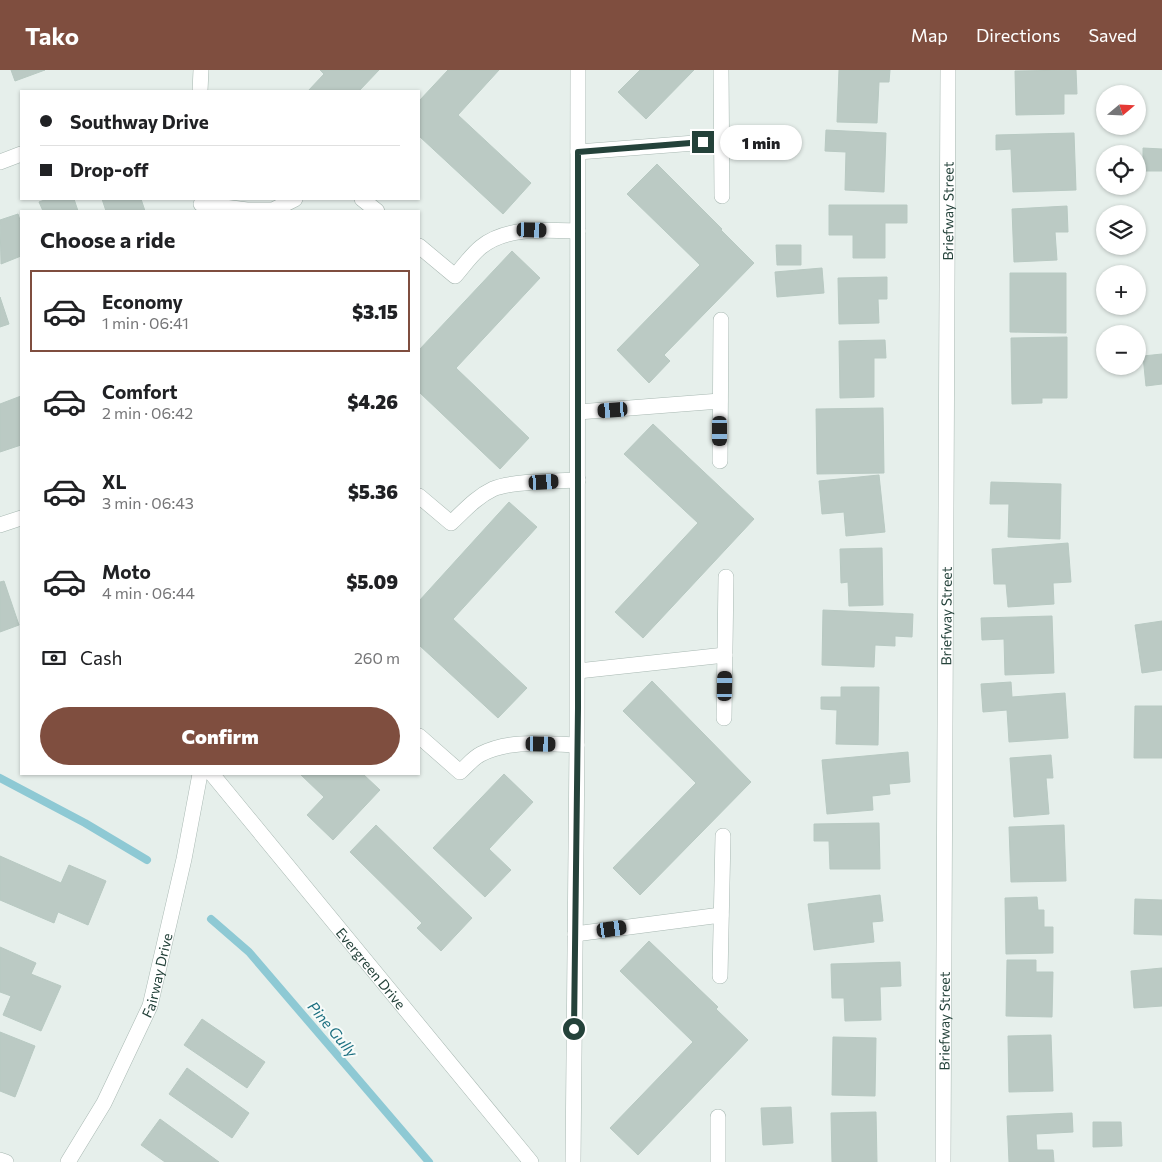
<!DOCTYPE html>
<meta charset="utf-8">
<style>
body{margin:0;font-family:Commissioner,sans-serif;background:#f2f2f2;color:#202124;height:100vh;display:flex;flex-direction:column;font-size:19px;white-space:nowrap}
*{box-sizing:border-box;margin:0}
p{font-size:16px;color:#757577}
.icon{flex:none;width:28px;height:28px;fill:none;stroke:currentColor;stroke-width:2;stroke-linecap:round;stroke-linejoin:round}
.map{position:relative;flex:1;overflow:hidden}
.details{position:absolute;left:20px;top:140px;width:400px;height:565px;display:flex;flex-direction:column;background:#fff;border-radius:0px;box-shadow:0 1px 4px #0004}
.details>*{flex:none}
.banner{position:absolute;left:20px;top:20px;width:400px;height:110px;border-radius:0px;box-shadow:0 1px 4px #0004;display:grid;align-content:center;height:110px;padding:0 20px;background:#fff}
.needle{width:32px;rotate:71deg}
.tools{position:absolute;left:1096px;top:15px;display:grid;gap:10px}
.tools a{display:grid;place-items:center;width:50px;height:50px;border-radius:50%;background:#fff;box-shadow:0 1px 4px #0004;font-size:25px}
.end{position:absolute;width:22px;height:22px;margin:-11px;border:6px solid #24423a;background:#fff;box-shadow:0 0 0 2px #fff}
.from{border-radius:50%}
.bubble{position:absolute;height:35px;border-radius:18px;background:#fff;box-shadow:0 1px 4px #0004;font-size:16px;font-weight:800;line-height:35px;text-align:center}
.car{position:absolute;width:15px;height:30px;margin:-15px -8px;border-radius:6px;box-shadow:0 0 4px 1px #0007;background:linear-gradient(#222 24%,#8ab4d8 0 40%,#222 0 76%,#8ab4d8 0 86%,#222 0)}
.banner b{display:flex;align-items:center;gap:18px;height:48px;font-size:19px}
.banner b+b{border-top:1px solid #e0e0e0}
.banner i{width:12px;height:12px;background:#202124}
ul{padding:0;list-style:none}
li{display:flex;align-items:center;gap:15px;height:82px;margin:0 10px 8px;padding:0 10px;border:2px solid transparent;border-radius:0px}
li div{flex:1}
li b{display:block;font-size:19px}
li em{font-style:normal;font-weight:800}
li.current{border-color:#7f4e3f}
li>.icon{width:45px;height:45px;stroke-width:1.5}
h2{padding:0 20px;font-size:22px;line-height:60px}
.pay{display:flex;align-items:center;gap:12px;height:55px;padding:0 20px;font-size:19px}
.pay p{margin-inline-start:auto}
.primary-button{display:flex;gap:10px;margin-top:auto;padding:10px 20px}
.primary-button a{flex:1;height:58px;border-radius:30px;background:#7f4e3f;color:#fff;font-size:20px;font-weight:800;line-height:58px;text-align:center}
header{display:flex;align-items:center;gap:30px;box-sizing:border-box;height:70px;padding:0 25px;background:#7f4e3f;color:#fff}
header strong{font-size:24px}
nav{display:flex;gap:28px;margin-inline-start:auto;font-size:18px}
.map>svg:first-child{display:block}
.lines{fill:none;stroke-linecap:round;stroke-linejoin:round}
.stream{stroke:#8ec9d4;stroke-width:8}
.building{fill:#bbcac4;stroke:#b8c9c2}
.minor-casing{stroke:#a8b8b2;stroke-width:16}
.minor{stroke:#fff;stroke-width:15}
.route{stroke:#24423a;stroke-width:6}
.labels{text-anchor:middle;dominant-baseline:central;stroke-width:4;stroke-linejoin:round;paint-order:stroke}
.street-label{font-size:14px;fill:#24423a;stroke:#f7fbf9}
.water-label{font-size:15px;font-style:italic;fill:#1c6f80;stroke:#f7fbf9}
</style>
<header>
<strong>Tako</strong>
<nav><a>Map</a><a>Directions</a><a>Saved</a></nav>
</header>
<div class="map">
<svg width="1162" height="1092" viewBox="0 0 1162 1092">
<rect width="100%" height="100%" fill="#e6efeb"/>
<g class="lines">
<!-- stream -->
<path class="stream" d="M0,708l85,45 62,37
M211,849l38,33 180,210"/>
</g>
<!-- building -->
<path class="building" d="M11,0h34l-30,11z
M320,0h59l-20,21h-51l16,-17z
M448,0h51l-41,45 73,68 -28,31 -84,-78v-35z
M640,0h54l-48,49 -28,-27z
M839,0h51l-1,12h-10l-2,41 -40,-1z
M1076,0l1,24h-13v20l-48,1 -1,-44z
M826,60l60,3 -2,59 -39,-2 1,-38 -21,-1z
M1074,63l2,57 -63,2 -2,-43 -15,1v-15z
M1143,78l19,1v22h-19z
M657,94l65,65 -1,1 33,33 -90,92 6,6 -21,22 -32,-33 83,-85 -73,-71z
M47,129h27l4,12h-35l-4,-9z
M102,129h39l4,12h-39z
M829,135h78v18h-22v35h-32v-23h-24z
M1067,136l1,26h-13l2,28 -43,2 -2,-53z
M18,144l3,9v33l-20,8 -1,-44z
M776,175h25v20h-24z
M512,181l28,27 -84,90 73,70 -29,31 -81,-77v-42z
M822,198l2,25 -47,4 -2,-25z
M1010,203h56v60l-56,-1z
M887,207v22h-9l1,24 -40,1 -1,-46z
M0,227l9,27 -9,3z
M1067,267v61h-25v5l-30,1 -1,-66z
M885,270l1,18h-12v39l-34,1 -1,-57z
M1162,284v30l-16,2 -3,-30z
M21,326v49l-21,7v-48z
M883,338l1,65 -67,1 -1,-65z
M653,354l101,95 -111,119 -28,-26 83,-89 -74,-69z
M879,405l6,57 -39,4 -2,-24 -22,2 -3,-33z
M991,412l70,2 -1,55 -52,-2 1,-33h-19z
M509,432l28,25 -84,92 74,69 -29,30 -79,-73v-44z
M1068,473l3,39 -18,1 1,21 -46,3 -2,-23h-12l-2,-35z
M882,478l1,57 -34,1 -1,-24 -7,1 -1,-34z
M4,511l15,44 -19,7v-50z
M823,540l90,4 -1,23 -17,-1v10l-20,-1 -1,22 -52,-2z
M1052,546l2,57 -49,2 -1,-36 -22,1 -1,-22z
M1162,551v49l-20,3 -7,-48z
M652,611l99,101 -111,113 -27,-27 83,-85 -73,-72z
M1011,612l1,15 53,-4 3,45 -59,4 -2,-32 -24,2 -2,-28z
M841,617h38l-1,58 -42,-1 1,-34 -16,-1v-12h20z
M1135,636h27v52h-28z
M908,682l2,30 -21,2 1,10 -18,2 1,14 -46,4 -5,-54z
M1051,685l2,23h-7l3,36 -35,3 -4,-59z
M300,704h63l17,16 -47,50 -26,-25 17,-18z
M504,704l29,28 -44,47 22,21 -26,27 -52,-49z
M879,753l1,46h-50l-1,-28h-15v-17z
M376,755l96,93 -31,33 -24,-23 5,-5 -72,-71z
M1064,755l2,56 -55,1 -2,-55z
M0,786l61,27 8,-18 37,16 -18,44 -30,-13 -4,11 -54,-23z
M880,825l3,26 -11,1 2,20 -60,8 -6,-46z
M1037,827l1,13h6v17h9v26l-47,1 -1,-56z
M1135,829l27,1v35l-28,-1z
M649,871l69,66 -2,2 32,31 -110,115 -28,-27 83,-86 -73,-71z
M0,877l36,16 -5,11 30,12 -20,45 -38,-16 8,-19 -11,-4z
M1007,890h29v12h17l-1,45 -46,-1z
M900,892l1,24 -21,1 1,33 -36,1 -1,-23h-12l-1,-34z
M1162,898v38l-28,2 -3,-37z
M202,949l63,43 -18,26 -63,-43z
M0,962l35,14 -20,51 -15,-6z
M1051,965l2,56 -44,1 -1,-56z
M833,967l43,1 -1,58 -43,-1z
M187,998l62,45 -17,25 -63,-44z
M791,1037l2,36 -30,2 -2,-37z
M876,1042l1,50h-45l-1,-49z
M1072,1043l1,19 -37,2 1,16h16l1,12h-45l-2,-46z
M160,1049l59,43h-54l-24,-17z
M1093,1052h28l1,24 -29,1z"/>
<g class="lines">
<!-- minor casing -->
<g class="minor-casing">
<g id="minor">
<path d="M721,0l1,126"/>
<path d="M200,21l1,-21"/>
<path d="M578,82l143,-11"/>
<path d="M0,92l21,-8"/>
<path d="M362,129l15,12"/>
<path d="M201,134l46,6h26l22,-11"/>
<path d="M419,176l36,30c8,-9 16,-21 26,-29 26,-21 66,-17 97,-16"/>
<path d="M578,342l142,-11"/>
<path d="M720,391l1,-141"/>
<path d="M419,426l32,27c13,-12 25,-26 42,-34 18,-8 63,-8 85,-9"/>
<path d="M0,455l21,-7"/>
<path d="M578,601l147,-16"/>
<path d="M724,648l2,-141"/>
<path d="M419,666l41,36c7,-6 13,-14 21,-18 29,-15 65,-10 96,-9"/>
<path id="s1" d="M212,704l319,388"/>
<path d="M575,864l146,-19"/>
<path d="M720,906l3,-140"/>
<path d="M718,1047v45"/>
<path d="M0,1090l6,2"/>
<path id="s2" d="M68,1092l36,-59 46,-97 34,-147 16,-85"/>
<path d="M573,1092l4,-417 1,-675"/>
<path id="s3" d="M943,1092l5,-1092"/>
</g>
</g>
<!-- minor -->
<use href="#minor" class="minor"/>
</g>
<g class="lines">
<!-- route -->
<path class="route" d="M574,959l4,-321v-556l125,-10"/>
</g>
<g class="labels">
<!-- street labels -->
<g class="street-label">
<text stroke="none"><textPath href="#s3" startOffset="951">Briefway Street</textPath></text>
<text stroke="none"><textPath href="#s3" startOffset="546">Briefway Street</textPath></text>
<text stroke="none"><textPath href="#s1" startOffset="251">Evergreen Drive</textPath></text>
<text stroke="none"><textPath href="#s2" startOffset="208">Fairway Drive</textPath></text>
<text stroke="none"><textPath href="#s3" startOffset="141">Briefway Street</textPath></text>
</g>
<!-- water labels -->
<g class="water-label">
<text transform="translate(333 959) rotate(50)">Pine Gully</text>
</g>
</g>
</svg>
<div class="tools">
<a><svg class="needle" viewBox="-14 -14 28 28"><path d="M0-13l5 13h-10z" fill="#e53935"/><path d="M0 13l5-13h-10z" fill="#757577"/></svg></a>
<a><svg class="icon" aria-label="locate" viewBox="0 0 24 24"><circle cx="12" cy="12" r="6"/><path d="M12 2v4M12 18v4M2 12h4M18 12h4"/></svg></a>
<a><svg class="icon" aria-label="layers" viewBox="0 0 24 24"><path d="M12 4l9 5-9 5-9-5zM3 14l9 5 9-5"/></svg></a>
<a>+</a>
<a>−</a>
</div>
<i class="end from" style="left:574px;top:959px"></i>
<i class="end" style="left:703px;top:72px"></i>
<div class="bubble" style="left:720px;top:55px;width:82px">1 min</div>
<i class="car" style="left:532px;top:160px;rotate:92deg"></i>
<i class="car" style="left:613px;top:340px;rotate:266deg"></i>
<i class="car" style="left:720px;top:361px;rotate:180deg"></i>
<i class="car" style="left:544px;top:412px;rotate:87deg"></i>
<i class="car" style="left:725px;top:616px;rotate:1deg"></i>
<i class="car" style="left:541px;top:674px;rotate:91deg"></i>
<i class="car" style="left:612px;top:859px;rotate:82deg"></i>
<div class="banner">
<b><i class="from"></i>Southway Drive</b>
<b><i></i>Drop-off</b>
</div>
<section class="details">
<h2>Choose a ride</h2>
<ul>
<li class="current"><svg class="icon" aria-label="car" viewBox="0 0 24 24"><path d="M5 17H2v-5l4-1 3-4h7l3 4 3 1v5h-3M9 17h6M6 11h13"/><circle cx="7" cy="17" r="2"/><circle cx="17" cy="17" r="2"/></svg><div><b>Economy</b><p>1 min · 06:41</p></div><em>$3.15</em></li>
<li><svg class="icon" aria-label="car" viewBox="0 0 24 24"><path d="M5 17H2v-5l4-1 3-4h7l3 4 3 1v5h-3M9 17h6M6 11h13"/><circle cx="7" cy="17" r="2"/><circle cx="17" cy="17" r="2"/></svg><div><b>Comfort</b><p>2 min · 06:42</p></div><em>$4.26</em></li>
<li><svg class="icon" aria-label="car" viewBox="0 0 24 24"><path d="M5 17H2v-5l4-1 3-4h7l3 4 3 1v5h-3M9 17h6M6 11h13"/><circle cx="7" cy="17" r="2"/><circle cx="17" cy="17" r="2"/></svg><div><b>XL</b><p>3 min · 06:43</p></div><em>$5.36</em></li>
<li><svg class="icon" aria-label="car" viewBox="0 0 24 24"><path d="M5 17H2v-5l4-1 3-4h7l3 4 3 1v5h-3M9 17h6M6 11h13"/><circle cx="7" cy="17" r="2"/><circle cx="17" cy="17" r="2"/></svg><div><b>Moto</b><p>4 min · 06:44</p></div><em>$5.09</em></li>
</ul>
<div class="pay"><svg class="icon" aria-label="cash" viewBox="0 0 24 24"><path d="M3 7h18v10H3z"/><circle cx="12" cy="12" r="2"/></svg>Cash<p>260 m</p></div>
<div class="primary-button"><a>Confirm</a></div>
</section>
</div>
